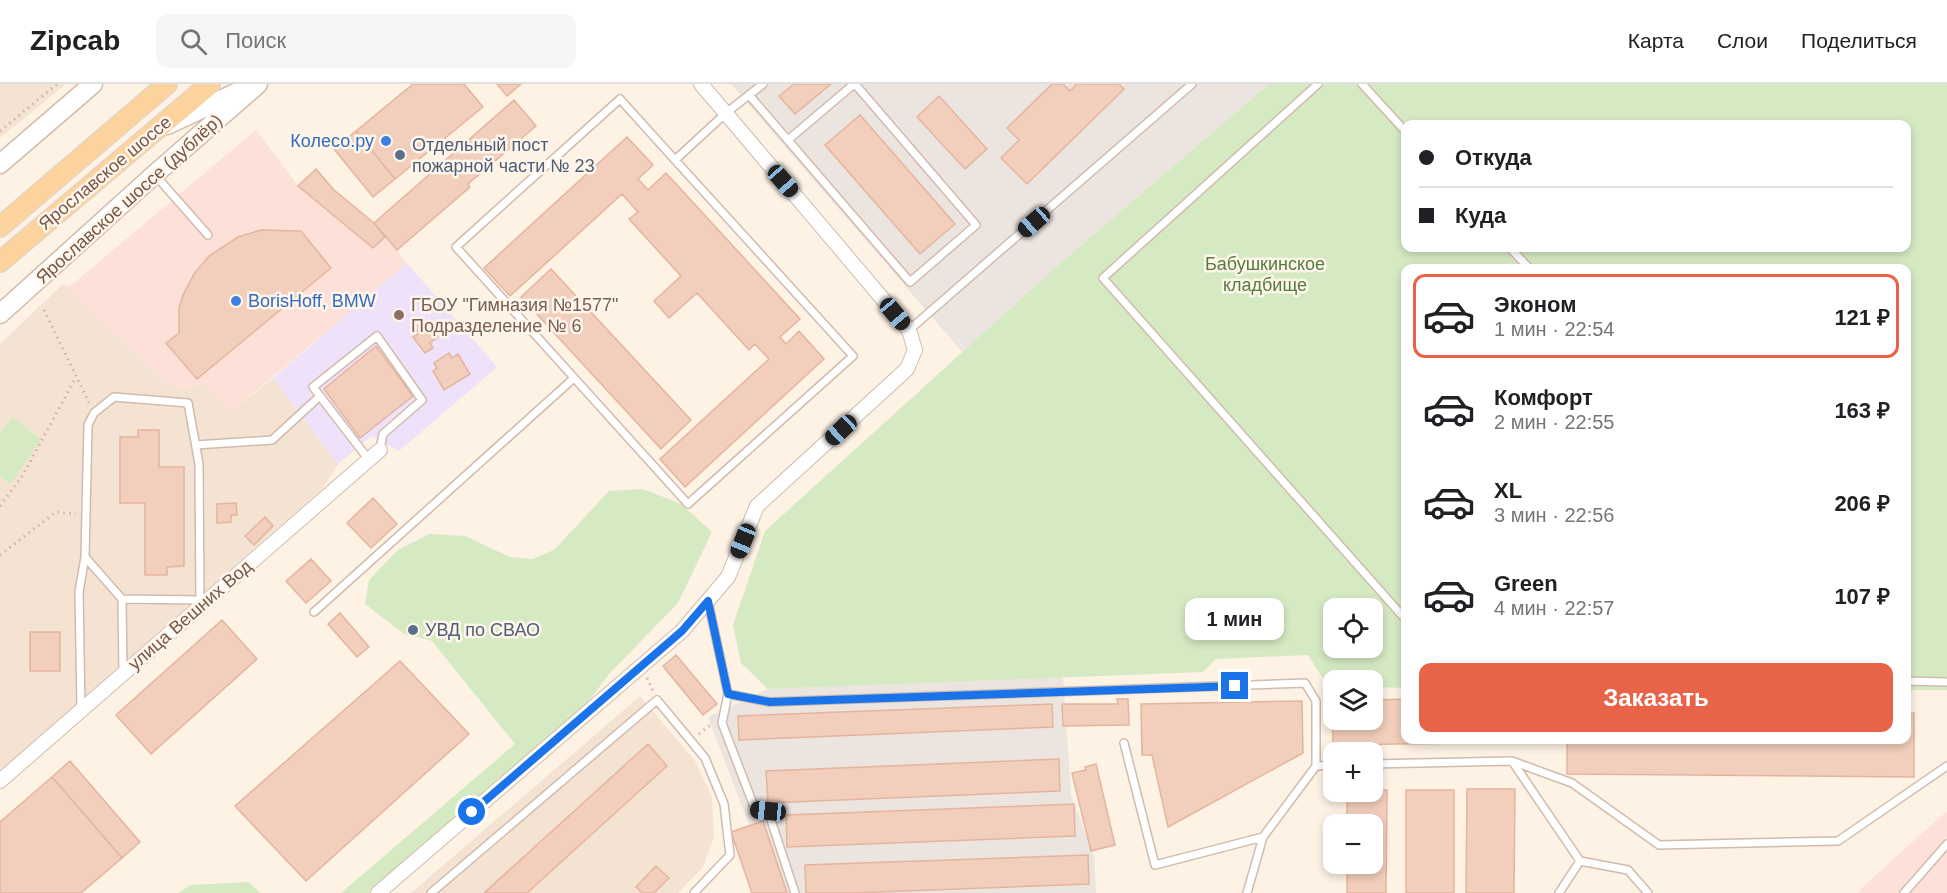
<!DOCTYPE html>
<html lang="ru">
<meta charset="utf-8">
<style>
body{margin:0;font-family:Arial,sans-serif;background:#f6f6f6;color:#202124;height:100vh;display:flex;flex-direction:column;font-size:22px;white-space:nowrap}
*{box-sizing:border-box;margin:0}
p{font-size:20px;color:#757577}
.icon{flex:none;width:33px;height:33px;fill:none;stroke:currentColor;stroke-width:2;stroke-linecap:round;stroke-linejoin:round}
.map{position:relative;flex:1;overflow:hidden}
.sheet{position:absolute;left:1401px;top:180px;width:510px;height:480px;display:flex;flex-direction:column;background:#fff;border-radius:12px;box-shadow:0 3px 9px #0003}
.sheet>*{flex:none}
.guide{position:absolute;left:1401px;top:36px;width:510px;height:132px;border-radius:12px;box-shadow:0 3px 9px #0003;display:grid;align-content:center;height:132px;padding:0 18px;background:#fff}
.tools{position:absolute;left:1323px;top:514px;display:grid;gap:12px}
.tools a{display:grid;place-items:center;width:60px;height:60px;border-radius:12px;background:#fff;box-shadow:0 3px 9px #0003;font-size:30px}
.end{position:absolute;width:27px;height:27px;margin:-14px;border:8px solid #1a73e8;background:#fff;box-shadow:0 0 0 3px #fff}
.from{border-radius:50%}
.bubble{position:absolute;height:42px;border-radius:12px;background:#fff;box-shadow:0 3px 9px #0003;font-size:20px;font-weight:700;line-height:42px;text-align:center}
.car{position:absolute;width:18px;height:36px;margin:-18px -9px;border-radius:8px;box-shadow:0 0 4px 2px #0007;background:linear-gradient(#222 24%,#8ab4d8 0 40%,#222 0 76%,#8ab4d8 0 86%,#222 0)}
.guide b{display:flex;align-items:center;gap:21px;height:57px;font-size:22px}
.guide b+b{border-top:2px solid #e0e0e0}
.guide i{width:15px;height:15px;background:#202124}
ul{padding:10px 0 0;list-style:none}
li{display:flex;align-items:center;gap:18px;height:84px;margin:0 12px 9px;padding:0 6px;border:3px solid transparent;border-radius:12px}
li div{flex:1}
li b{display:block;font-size:22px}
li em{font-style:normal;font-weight:700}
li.current{border-color:#e86348}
li>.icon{width:54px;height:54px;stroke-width:1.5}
.primary-button{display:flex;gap:12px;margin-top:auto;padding:12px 18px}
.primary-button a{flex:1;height:69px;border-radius:12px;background:#e86348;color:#fff;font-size:24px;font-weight:700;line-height:69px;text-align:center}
header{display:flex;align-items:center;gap:36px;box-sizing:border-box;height:84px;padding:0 30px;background:#fff;border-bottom:2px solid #e0e0e0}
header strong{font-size:28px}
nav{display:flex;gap:33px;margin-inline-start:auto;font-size:21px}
.search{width:420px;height:54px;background:#f6f6f6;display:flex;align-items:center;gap:15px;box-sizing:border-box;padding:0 21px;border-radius:12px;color:#757577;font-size:22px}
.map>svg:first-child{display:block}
.residential{fill:#f4e3d3}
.commercial{fill:#fde1d8}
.industrial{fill:#ece4df}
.education{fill:#efe1f9}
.green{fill:#d5eac3;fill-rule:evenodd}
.building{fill:#f2cebc;stroke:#e5b49c;stroke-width:1.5}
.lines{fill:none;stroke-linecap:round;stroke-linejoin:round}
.lane-casing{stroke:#d0bbad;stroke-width:10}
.street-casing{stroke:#d0bbad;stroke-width:16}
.secondary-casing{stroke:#d3baab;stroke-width:21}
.primary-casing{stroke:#dbd3d0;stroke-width:22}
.path{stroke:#d7b19f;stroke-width:3;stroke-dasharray:1.5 4.5;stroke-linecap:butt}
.lane{stroke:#fff;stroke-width:7}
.street{stroke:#fff;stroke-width:14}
.secondary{stroke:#fff;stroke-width:18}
.primary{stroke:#fcd39c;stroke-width:20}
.route{stroke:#1a73e8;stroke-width:8}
.shop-dot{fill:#3f7fe0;stroke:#fff6eb;stroke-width:2}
.service-dot{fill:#5c6f8a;stroke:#fff6eb;stroke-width:2}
.education-dot{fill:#8d6e63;stroke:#fff6eb;stroke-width:2}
.labels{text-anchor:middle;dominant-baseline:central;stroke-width:5;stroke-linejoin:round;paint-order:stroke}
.shop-label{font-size:18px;fill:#366cbe;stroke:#fff6eb;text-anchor:end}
.service-label{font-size:18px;fill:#4e5e75;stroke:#fff6eb;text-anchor:start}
.street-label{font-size:18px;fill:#765749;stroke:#fff6eb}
.park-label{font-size:18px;fill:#557c41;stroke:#fff6eb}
.education-label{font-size:18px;fill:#785e54;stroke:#fff6eb;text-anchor:start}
</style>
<header>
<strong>Zipcab</strong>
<div class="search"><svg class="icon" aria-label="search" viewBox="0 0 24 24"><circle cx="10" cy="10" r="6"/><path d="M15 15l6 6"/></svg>Поиск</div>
<nav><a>Карта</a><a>Слои</a><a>Поделиться</a></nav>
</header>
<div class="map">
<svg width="1947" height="809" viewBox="0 0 1947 809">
<rect width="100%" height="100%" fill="#fdf2e4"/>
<!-- residential -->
<path class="residential" d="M0,0h66l-66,54z
M63,200l6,3 95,94 22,8 19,-5 25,29 43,-35 65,86 -16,25 -322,282v-427z
M640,612l55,65 17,36 2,40 -11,30 -25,26h-267z"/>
<!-- commercial -->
<path class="commercial" d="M256,46l42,56 75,62 12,-11 22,26 -177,150 -25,-28 -19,4 -22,-8 -95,-94z
M1947,727v82h-90l11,-11z"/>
<!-- industrial -->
<path class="industrial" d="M731,0h538l-205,176 -101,93z
M1063,593l8,118 23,61 2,37h-321l-67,-176 60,-28z"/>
<!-- education -->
<path class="education" d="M407,179l90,104 -98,84 -28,-15 -33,28 -65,-86z"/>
<!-- green -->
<path class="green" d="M1269,0h678v606h-40l-1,-422h-500l-1,420 -32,-1 -1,-6h-38l-1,5h-5l-20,-31 -92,4 -13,13 -435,17 -27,-26 -8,-38 32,-94 299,-271zM1406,40h500v124h-500zM1334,525h38v39h-38z
M12,333l29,22 -30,45 -11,-7v-43z
M643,405l38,15 31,28 -34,71 -69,71 -30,40 -207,179h-31l174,-149 -83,-103 -28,-7 -39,-30 4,-24 29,-30 31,-16 36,2 45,21 22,2 22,-9 55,-59z
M249,798l11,11h-82l13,-8z"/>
<!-- building -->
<path class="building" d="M413,0h51l19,23 -88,72 -39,-48z
M497,0h24l-14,12z
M794,0h37l-36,30 -16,-18z
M1052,0h11l7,7 7,-7h42l5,5 -97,95 -26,-26 18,-18 -12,-12z
M939,12l48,53 -22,20 -48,-52z
M514,16l22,26 -68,58 2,3 -73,63 -23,-27z
M860,31l95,109 -35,30 -95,-109z
M356,47l39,48 -22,18 -39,-48z
M627,53l26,28 -15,14 10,11 18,-17 134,146 -20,18 6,7 13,-13 25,28 -139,128 -25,-28 109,-100 -14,-15 -6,6 -52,-57 -28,25 -15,-17 27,-25 -52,-57 9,-7 -16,-18 -112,102 -26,-28z
M316,85l18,21 40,33 11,14 -12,11 -75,-62z
M261,146l40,1 30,37 -134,111 -31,-36 13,-10v-25l4,-13 11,-21 15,-18 29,-19z
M551,185l140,151 -30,29 -140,-152z
M425,236l13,17 -8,6 3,5 -8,5 -12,-16 6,-4 -4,-6z
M376,262l37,50 -53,42 -36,-49z
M449,269l3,5 6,-4 12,20 -26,16 -11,-19 4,-3 -3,-5z
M138,346h21v37h25v99l-17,1v8h-22v-72h-25v-66h18z
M373,414l24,26 -26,24 -24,-25z
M236,419l1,12h-6v7l-14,1v-19z
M265,433l8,9 -19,19 -9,-9z
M311,475l20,22 -25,22 -20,-22z
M340,529l29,34 -12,10 -29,-33z
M222,536l35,39 -106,95 -35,-39z
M30,548h30v39h-30z
M676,571l41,49 -14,11 -40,-49z
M400,577l69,73 -163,147 -71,-75z
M1117,615h11l1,26 -66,1 -1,-22h56z
M1406,615v41h124v2l-197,3 -1,-45h2v20h38v-20z
M1302,617l1,52 -135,74 -16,-72h-10l-1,-51z
M1052,620l1,23 -314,13 -1,-24z
M1906,629h8v64l-347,-3v-34h339z
M648,660l19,22 -140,127h-43z
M1059,675l1,32 -292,12 -2,-32z
M70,677l70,81 -18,16 -70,-81z
M1096,680l19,81 -24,6 -19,-78 14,-3 -1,-3z
M52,693l70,81 -41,35h-81v-71z
M1467,705h48l-1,104h-48z
M1372,706h15l-1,103h-39v-29h25v-39h-25v-33h25z
M1406,706h48v103h-48z
M1074,720l1,32 -288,11 -1,-32z
M763,737l24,72h-35l-21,-61z
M1088,771l1,29 -237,9h-46l-1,-28z
M656,782l13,12 -15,15h-12l-6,-6z"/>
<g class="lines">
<!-- lane casing -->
<g class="lane-casing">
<path id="lane" d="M1318,0l-215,194 303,342
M1362,0l44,48
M749,11l161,187 66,-57 -121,-141
M788,56l66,-56
M675,76l-55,-61 -164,148 232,257 165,-148 -178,-196 51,-47 37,-29
M156,92l52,59
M1510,164l19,20
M909,246l283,-246
M196,361l76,-5 48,-44
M369,376l-56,-73 64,-51 45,64 -39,34 -3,16
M122,515l78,1
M708,517l20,93 -6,29 33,86 13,2 27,82
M314,528l260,-234
M123,589l-1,-74 -37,-42 3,-132 6,-12 20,-16 74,6 11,61 1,142
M1906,597l41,1
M728,610l41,8 536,-19 11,18v65l-53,71 -16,56
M81,626l-2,-118 6,-35
M1124,659l31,122 108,-28
M1512,677l60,22 87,62 179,-4 109,-75
M1372,680l140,-3 68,100 -21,32
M1316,682l18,-1
M1580,777l48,9 20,23
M431,809l226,-193 48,58 19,46 6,51 -36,38
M1904,809l43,-49"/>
</g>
<!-- street casing -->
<g class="street-casing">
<path id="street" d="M0,697l380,-331
M378,809l304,-262 46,-54 29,-71 150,-137 8,-19 -6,-20 -208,-246"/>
</g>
<!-- secondary casing -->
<g class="secondary-casing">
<path id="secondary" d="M167,41l75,-35
M0,80l93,-80
M0,230l155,-140 103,-90"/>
</g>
<!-- primary casing -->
<g class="primary-casing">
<path id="primary" d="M0,143l167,-143
M0,178l210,-178"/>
</g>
<!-- path -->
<path class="path" d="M0,47l57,-47
M44,226l45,93
M0,422l23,-31 53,-98
M0,471l56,-43 20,2
M647,594l6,13
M699,650l14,-11"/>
<!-- lane -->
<use href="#lane" class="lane"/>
<!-- street -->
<use href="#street" class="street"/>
<!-- secondary -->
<use href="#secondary" class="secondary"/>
<!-- primary -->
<use href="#primary" class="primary"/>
</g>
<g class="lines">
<!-- route -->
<path class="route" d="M472,728l210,-181 26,-30 20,93 42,8 465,-16"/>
</g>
<!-- markers -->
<g class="shop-dot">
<circle cx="386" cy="57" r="6"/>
<circle cx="236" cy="217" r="6"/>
</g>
<g class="service-dot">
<circle cx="400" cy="71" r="6"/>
<circle cx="413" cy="546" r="6"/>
</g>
<circle class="education-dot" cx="399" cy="231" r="6"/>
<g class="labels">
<!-- shop labels -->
<g class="shop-label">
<text x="374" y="57">Колесо.ру</text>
<text x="248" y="217" text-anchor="start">BorisHoff, BMW</text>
</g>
<!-- service labels -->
<g class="service-label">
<text x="412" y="61">Отдельный пост<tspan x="412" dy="21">пожарной части № 23</tspan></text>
<text x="425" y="546">УВД по СВАО</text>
</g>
<!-- street labels -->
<g class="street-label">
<text transform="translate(105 89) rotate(-40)">Ярославское шоссе</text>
<text transform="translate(129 115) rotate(-42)">Ярославское шоссе (дублёр)</text>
<text transform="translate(190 531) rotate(-41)">улица Вешних Вод</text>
</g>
<!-- park labels -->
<g class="park-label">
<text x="1265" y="180">Бабушкинское<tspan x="1265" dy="21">кладбище</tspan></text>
</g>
<!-- education labels -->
<g class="education-label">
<text x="411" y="221">ГБОУ "Гимназия №1577"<tspan x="411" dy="21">Подразделение № 6</tspan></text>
</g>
</g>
</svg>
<div class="tools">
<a><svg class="icon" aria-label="locate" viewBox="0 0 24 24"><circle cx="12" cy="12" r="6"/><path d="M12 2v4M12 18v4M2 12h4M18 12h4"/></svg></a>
<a><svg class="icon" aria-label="layers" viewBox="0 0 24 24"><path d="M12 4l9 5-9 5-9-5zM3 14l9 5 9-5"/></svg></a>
<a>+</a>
<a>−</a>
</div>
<i class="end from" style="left:472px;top:728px"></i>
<i class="end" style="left:1235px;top:602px"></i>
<div class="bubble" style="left:1185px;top:514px;width:99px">1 мин</div>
<i class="car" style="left:783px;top:97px;rotate:139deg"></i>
<i class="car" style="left:1034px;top:138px;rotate:229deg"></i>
<i class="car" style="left:895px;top:230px;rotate:140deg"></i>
<i class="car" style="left:841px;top:346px;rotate:227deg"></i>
<i class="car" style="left:743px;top:457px;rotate:202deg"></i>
<i class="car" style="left:768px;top:727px;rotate:276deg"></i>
<div class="guide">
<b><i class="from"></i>Откуда</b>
<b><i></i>Куда</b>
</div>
<section class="sheet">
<ul>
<li class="current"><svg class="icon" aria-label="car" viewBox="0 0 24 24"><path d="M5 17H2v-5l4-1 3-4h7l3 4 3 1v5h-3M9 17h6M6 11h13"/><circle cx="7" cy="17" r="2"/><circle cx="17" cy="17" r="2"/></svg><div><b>Эконом</b><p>1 мин · 22:54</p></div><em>121 ₽</em></li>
<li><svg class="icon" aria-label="car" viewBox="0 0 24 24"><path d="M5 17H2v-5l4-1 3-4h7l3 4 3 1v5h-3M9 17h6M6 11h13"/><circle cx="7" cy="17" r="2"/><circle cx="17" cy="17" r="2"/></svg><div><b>Комфорт</b><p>2 мин · 22:55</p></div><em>163 ₽</em></li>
<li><svg class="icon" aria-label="car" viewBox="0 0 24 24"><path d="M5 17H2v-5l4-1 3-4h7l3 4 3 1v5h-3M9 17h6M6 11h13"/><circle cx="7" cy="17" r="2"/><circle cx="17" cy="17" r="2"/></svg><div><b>XL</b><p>3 мин · 22:56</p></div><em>206 ₽</em></li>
<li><svg class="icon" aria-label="car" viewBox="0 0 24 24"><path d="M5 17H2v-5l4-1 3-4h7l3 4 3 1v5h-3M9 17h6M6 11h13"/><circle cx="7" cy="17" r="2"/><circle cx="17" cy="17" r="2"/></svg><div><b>Green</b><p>4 мин · 22:57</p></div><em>107 ₽</em></li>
</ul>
<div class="primary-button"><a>Заказать</a></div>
</section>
</div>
